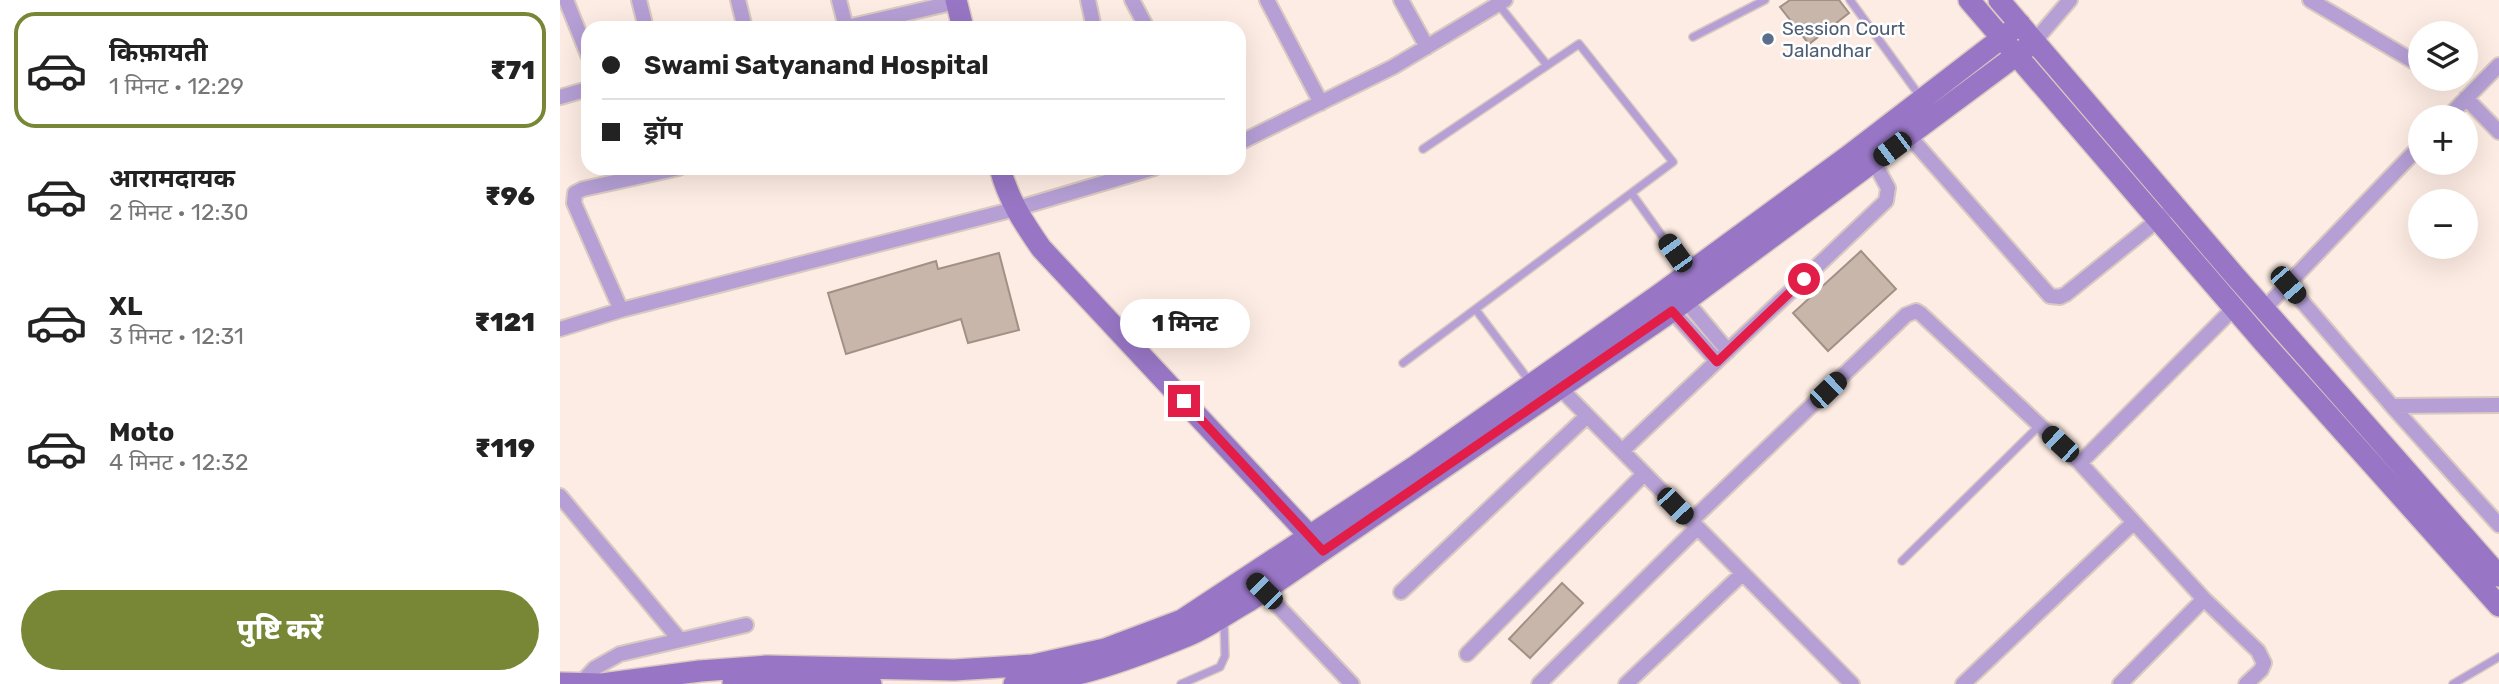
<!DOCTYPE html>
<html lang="hi">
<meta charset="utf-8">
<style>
body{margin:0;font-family:Rubik,"Noto Sans Devanagari",sans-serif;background:#f2f2f2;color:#222;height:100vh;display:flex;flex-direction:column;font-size:26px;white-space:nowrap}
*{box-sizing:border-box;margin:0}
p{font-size:23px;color:#767676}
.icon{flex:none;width:38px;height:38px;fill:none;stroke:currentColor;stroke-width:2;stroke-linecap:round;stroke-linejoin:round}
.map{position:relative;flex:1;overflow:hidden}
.details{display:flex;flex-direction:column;background:#fff;width:560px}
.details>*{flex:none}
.hud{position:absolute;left:21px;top:21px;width:665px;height:154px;border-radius:21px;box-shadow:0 7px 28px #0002;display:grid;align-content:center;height:154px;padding:0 21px;background:#fff}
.fabs{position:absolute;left:1848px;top:21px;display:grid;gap:14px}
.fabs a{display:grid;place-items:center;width:70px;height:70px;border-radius:50%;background:#fff;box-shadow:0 7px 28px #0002;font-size:35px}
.end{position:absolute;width:32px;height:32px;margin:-16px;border:9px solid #e11d48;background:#fff;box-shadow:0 0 0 4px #fff}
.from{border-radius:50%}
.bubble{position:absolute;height:49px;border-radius:24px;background:#fff;box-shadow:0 7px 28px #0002;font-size:23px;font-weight:800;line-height:49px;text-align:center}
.car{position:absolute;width:21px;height:42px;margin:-21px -10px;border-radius:9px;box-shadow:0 0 5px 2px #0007;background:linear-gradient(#222 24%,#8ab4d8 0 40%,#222 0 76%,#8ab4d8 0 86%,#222 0)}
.hud b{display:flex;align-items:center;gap:24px;height:66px;font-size:26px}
.hud b+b{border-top:2px solid #e0e0e0}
.hud i{width:18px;height:18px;background:#222}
ul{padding:12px 0 0;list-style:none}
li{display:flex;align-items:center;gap:21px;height:116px;margin:0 14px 10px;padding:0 7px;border:4px solid transparent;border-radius:21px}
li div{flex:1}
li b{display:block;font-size:26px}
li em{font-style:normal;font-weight:800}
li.selected{border-color:#778736}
li>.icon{width:63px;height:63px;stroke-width:1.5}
.button{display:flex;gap:14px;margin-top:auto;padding:14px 21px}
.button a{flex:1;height:80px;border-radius:42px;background:#778736;color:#fff;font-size:28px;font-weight:800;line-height:80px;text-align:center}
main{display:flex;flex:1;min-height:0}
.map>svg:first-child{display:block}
.building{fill:#c9b6ab;stroke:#a29085;stroke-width:2}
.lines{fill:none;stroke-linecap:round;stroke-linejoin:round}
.lane-casing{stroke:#d9c9c1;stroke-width:10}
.street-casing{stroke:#d9c9c1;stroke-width:18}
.secondary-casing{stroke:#d9c9c1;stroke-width:24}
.lane{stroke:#b59fd5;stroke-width:7}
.street{stroke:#b59fd5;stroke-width:14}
.secondary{stroke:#9876c5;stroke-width:21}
.route{stroke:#e11d48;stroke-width:9}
.service-dot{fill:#5c6f8a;stroke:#fff;stroke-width:2.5}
.labels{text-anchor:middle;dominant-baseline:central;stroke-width:5;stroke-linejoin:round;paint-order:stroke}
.service-label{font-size:19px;fill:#4e5e75;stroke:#fff;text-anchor:start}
</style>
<main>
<section class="details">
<ul>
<li class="selected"><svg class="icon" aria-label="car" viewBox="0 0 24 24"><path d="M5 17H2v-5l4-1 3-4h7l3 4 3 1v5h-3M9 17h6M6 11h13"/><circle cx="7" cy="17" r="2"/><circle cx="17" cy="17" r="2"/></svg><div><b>किफ़ायती</b><p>1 मिनट · 12:29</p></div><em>₹71</em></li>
<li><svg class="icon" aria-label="car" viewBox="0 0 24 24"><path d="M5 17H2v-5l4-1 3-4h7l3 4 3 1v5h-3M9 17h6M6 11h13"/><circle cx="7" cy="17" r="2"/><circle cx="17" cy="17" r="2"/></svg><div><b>आरामदायक</b><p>2 मिनट · 12:30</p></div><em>₹96</em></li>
<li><svg class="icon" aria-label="car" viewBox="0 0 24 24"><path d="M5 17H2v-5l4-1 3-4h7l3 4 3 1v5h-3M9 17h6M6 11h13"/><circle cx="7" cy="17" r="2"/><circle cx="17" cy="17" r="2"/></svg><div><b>XL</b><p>3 मिनट · 12:31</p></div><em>₹121</em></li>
<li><svg class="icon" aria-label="car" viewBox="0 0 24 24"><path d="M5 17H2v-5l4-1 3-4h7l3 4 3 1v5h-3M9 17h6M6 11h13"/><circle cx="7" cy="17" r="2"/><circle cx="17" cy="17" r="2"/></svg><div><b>Moto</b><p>4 मिनट · 12:32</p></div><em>₹119</em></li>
</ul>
<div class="button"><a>पुष्टि करें</a></div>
</section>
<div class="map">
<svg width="1939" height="684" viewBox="0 0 1939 684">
<rect width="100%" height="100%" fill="#fdece3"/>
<!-- building -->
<path class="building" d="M1230,0h49l10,13 -40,31 -29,-37z
M1301,251l35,38 -68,62 -35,-38z
M439,253l20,77 -51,13 -7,-24 -115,35 -18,-61 108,-32 2,8z
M1002,583l21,20 -53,55 -21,-19z"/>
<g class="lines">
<!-- lane casing -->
<g class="lane-casing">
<path id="lane" d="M1290,0l72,99
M938,4l49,61
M1133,37l72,-37
M1072,194l56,78
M916,310l55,73
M843,363l270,-201 -94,-118 -156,105
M1342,561l137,-135
M621,684l39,-17 5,-11 -1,-35
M1893,684l46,-27"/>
</g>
<!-- street casing -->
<g class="street-casing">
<path id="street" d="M6,0l22,55
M79,0l7,28
M178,0l7,28
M279,0l7,27
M528,0l6,28
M572,0l15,28
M707,0l54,103
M841,0l26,47
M1750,0l108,64
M283,28l113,-26
M1473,43l37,-43
M0,97l28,-8
M1906,98l33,34
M1888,117l51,-52
M1349,136l141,160 10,1 6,-3 98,-79
M679,143l154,-76 112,-67
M1728,285l104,121 107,119
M1126,301l42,50
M1704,309l156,-163
M61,310l-47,-107 1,-10 8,-4 96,-21
M1112,311l45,50
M0,329l61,-19 394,-101 139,-41
M994,382l298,302
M1832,406l107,-1
M1062,451l264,-250 2,-13 -14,-26
M1520,463l154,-155
M0,496l120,144
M1131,521l215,-206 10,-4 5,3 159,149 124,136 54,52 6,12 -3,7 -15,14
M698,585l94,99
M841,592l186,-176
M907,654l177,-180
M20,684l15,-16 25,-14 126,-29
M979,684l158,-156
M1066,684l116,-110
M1403,684l170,-161
M1560,684l84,-85"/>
</g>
<!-- secondary casing -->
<g class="secondary-casing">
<path id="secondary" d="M396,0l7,28
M1409,0l296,344 234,262
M1439,0l236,276 264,300
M440,168c8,31 23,54 41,80l278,298
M173,682l33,-1 105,3
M0,683l42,1 98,-13 67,-5 187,4 79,-5 72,-16 77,-29 232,-153 246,-173 187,-137 173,-133
M454,684c56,-2 122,-27 173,-48 22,-9 42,-24 62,-35l423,-290 361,-268"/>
</g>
<!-- lane -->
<use href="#lane" class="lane"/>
<!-- street -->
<use href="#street" class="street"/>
<!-- secondary -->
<use href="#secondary" class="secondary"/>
</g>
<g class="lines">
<!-- route -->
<path class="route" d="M624,401l139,150 349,-240 45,51 87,-83"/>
</g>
<!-- markers -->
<circle class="service-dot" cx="1208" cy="39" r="7"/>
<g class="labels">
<!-- service labels -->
<g class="service-label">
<text x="1222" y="28">Session Court<tspan x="1222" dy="22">Jalandhar</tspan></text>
</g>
</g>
</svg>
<div class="fabs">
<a><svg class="icon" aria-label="layers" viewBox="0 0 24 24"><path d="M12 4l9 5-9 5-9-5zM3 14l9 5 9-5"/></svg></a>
<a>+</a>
<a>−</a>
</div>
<i class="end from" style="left:1244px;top:279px"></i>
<i class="end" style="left:624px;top:401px"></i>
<div class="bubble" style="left:560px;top:299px;width:130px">1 मिनट</div>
<i class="car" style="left:1332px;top:149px;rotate:233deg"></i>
<i class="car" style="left:1115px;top:253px;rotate:324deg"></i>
<i class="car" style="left:1728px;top:285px;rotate:139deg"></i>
<i class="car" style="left:1268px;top:390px;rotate:46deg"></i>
<i class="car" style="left:1500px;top:444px;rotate:313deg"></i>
<i class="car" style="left:1115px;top:506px;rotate:136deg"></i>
<i class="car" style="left:704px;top:591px;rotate:315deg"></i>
<div class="hud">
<b><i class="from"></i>Swami Satyanand Hospital</b>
<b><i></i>ड्रॉप</b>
</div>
</div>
</main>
